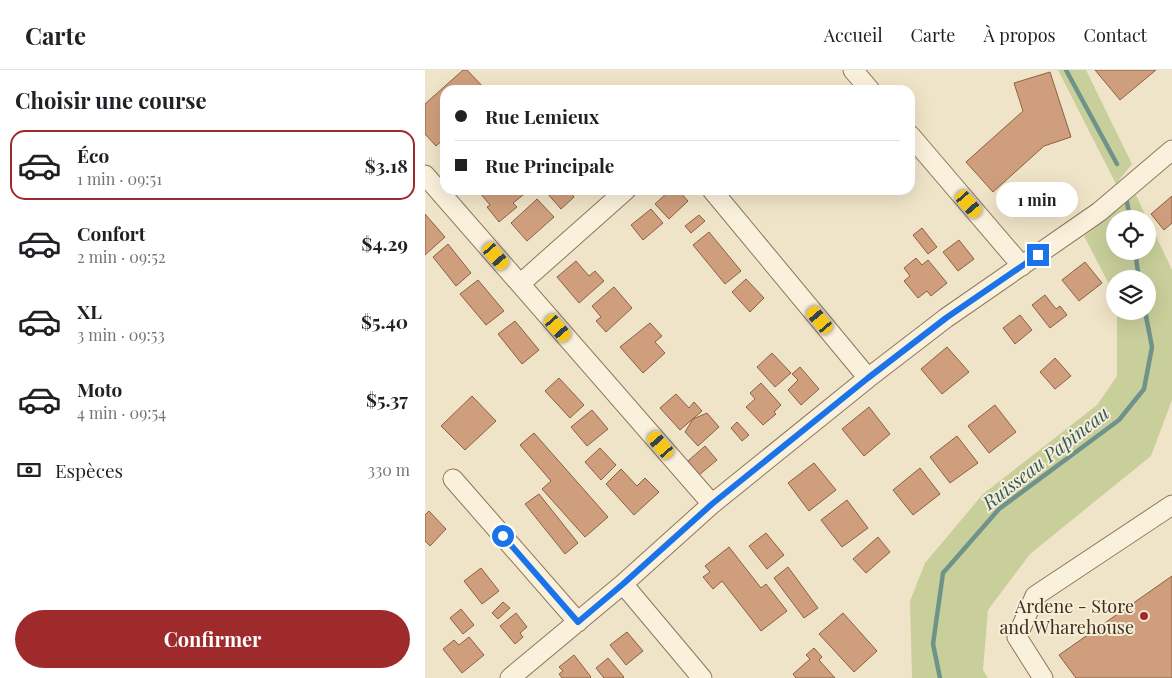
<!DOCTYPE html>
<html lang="fr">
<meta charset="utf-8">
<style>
body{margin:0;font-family:"Playfair Display",serif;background:#f6f6f6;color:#202124;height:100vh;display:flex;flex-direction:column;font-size:19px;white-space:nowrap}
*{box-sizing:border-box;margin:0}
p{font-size:16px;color:#757577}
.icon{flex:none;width:28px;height:28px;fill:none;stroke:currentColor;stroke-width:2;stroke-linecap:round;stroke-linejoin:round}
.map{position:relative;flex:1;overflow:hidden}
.side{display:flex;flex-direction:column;background:#fff;width:425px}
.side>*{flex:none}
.banner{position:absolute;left:15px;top:15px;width:475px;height:110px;border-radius:15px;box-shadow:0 5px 20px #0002;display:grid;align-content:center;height:110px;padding:0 15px;background:#fff}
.buttons{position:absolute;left:681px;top:140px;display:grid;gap:10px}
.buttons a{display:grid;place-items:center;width:50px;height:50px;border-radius:50%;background:#fff;box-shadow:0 5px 20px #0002;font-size:25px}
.end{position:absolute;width:22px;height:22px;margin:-11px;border:6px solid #1a73e8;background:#fff;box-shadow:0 0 0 2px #fff}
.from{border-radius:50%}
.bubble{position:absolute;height:35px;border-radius:18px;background:#fff;box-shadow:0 5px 20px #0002;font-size:16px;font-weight:700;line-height:35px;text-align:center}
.car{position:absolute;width:15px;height:30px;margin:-15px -8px;border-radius:6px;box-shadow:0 0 4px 1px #0007;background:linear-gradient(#f5c518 24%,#345 0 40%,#f5c518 0 76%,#345 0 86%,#f5c518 0)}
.banner b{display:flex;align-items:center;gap:18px;height:48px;font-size:19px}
.banner b+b{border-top:1px solid #e0e0e0}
.banner i{width:12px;height:12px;background:#202124}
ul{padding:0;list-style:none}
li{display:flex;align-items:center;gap:15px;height:70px;margin:0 10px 8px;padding:0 5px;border:2px solid transparent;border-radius:15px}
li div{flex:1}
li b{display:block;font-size:19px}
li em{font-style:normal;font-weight:700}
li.on{border-color:#9e2a2b}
li>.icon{width:45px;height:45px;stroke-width:1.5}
h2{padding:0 15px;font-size:22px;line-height:60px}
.pay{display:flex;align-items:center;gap:12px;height:55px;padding:0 15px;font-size:19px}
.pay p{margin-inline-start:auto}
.primary-button{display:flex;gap:10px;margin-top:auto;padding:10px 15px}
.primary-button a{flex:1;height:58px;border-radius:30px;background:#9e2a2b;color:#fff;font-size:20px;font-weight:700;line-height:58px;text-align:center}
header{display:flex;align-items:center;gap:30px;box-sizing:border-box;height:70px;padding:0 25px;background:#fff;border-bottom:1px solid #e0e0e0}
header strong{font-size:24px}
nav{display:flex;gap:28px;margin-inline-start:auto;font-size:18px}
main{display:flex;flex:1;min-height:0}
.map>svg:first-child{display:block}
.green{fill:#c9cf9b}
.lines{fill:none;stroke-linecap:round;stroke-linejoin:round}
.stream{stroke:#6f938a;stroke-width:4.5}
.building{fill:#cf9f7d;stroke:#8d5f41}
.minor-casing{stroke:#8d765c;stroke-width:21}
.minor{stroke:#faf1dc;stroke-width:19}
.route{stroke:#1a73e8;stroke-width:6}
.poi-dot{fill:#9e2a2b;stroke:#f7eed8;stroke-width:2}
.labels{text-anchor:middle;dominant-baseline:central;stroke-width:4;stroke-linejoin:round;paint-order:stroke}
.poi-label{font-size:18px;fill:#3d2e20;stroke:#f7eed8;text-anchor:end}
.water-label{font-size:19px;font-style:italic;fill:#2f5d5a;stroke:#f7eed8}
</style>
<header>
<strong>Carte</strong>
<nav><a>Accueil</a><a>Carte</a><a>À propos</a><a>Contact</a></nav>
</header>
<main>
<section class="side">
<h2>Choisir une course</h2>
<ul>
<li class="on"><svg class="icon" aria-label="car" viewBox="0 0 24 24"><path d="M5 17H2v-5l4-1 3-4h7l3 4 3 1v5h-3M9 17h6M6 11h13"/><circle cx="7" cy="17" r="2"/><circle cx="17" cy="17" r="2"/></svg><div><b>Éco</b><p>1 min · 09:51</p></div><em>$3.18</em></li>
<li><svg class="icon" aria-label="car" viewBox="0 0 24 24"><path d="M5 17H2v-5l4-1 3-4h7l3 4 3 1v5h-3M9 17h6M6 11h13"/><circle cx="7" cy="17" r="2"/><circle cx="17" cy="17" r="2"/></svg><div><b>Confort</b><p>2 min · 09:52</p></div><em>$4.29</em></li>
<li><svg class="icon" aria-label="car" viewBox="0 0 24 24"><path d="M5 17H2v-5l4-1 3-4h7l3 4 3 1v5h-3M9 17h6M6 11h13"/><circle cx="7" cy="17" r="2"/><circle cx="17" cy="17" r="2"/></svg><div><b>XL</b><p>3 min · 09:53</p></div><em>$5.40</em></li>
<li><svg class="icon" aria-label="car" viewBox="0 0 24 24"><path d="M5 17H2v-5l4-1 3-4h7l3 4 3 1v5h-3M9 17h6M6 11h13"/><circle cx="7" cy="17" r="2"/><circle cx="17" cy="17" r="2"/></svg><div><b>Moto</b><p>4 min · 09:54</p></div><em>$5.37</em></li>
</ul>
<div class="pay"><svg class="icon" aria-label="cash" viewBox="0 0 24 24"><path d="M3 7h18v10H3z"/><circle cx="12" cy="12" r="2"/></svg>Espèces<p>330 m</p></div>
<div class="primary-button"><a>Confirmer</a></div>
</section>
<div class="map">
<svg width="747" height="608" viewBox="0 0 747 608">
<rect width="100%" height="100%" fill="#f0e4c8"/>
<!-- green -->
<path class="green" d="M633,0h28l46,94 -16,20z
M711,125l11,24h-32v32h32l1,-32 24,51v130l-21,56 -121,98 -42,56 -5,60 5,8h-76l-2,-77 15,-38 58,-69 114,-89 20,-29v-65h30v-32h-32v17l-31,-60z"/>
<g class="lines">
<!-- stream -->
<path class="stream" d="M641,0l51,94
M702,132l3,17
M710,181l4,28
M515,608l-7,-34 10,-71 56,-64 120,-89 25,-31 8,-42 -7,-36"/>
</g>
<!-- building -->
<path class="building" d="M38,0h4l19,20h-41v48l-9,8 -11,-12v-30z
M670,0h61l-36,30z
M625,2l21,65 -27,9 -51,46 -27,-30 57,-51 -9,-28z
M60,120h40l2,2 -14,11 4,4 -18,15 -12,-15 3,-2 -10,-12z
M123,120h27l-4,3 3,4 -13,12 -15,-17z
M245,120h8l10,11 -19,18 -14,-15z
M747,126v27l-8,7 -13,-16z
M112,129l17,18 -27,24 -16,-18z
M226,139l12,14 -20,17 -12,-15z
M0,144l20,23 -20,18z
M274,145l6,6 -14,12 -6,-7z
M497,158l15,19 -9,7 -15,-19z
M284,162l32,39 -16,13 -32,-39z
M534,170l15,19 -16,12 -15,-19z
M23,174l23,29 -15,13 -23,-29z
M491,188l6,7 6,-5 19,23 -16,13 -4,-5 -9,7 -14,-17 6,-5 -6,-8z
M151,191l13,15 6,-5 9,10 -25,22 -22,-26z
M660,192l17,21 -23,18 -17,-21z
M321,209l18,19 -14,14 -18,-20z
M53,210l26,31 -18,14 -26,-31z
M189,217l18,21 -26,24 -10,-11 5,-4 -9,-11z
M620,225l11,14 4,-3 7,9 -17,13 -18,-23z
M595,245l12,15 -17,14 -12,-16z
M90,251l24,29 -17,14 -24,-30z
M225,253l12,13 -7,6 10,11 -22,20 -23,-26z
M522,277l22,25 -27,22 -21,-25z
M347,283l19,20 -16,14 -18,-20z
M630,288l16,18 -16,13 -15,-17z
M375,297l19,22 -18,16 -13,-15 10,-10 -6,-6z
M134,308l25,27 -14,13 -25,-27z
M336,313l20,22 -7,7 2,2 -13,11 -17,-18 9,-8 -5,-6z
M251,324l13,14 5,-6 8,9 -22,19 -20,-22z
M47,326l24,25 -31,29 -24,-24z
M570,335l21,27 -27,21 -21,-27z
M444,337l21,27 -26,22 -22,-27z
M167,340l16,19 -21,17 -16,-19z
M282,343l12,14 -21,19 -13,-14 8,-13z
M312,352l12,13 -7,6 -11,-13z
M109,363l74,84 -23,20 -43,-48 9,-8 -31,-36z
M532,366l21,27 -28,20 -20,-26z
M280,376l12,14 -18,15 -11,-14z
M175,378l16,17 -15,15 -16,-18z
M389,393l22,27 -27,21 -21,-28z
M495,398l20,26 -27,21 -20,-25z
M196,399l16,17 8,-8 14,14 -25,23 -28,-31z
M114,424l39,49 -13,11 -40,-50z
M422,430l21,28 -26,19 -21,-27z
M4,441l17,18 -16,17 -5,-5v-26z
M341,463l18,22 -17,14 -18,-23z
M453,467l12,15 -24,21 -13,-14z
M304,477l32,41 5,-4 21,27 -26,20 -39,-50 -9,8 -10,-12 7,-5 -5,-6z
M363,497l30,41 -14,10 -30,-40z
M56,498l18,23 -17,13 -18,-23z
M747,506v102h-96l-17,-23z
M78,532l7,6 -12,11 -6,-6z
M36,539l13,16 -11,9 -13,-16z
M91,543l11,14 -7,6 3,4 -8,7 -15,-18z
M418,543l34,38 -23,21 -35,-38z
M202,562l16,19 -17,14 -16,-20z
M44,567l15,18 -22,18 -19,-24 11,-9 5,5z
M389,578l8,9 -3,3 16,18h-39l-3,-4 17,-15 -4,-4z
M149,585l17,22 -1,1h-28l-3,-4 4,-3 -4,-4z
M183,588l16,19 -1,1h-19l-8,-10z"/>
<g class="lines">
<!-- minor casing -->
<g class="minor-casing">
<path id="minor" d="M428,0l17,20
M485,65l112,131
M0,105l287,329
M287,120l156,188
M95,214l106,-94
M28,409l125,143
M198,514l79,94
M85,608l113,-94 89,-80 156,-126 78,-60 153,-106 73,-62
M618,608l-26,-41 18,-41 137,-91"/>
</g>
<!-- minor -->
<use href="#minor" class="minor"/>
</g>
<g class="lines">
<!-- route -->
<path class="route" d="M78,466l75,86 45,-38 89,-80 156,-126 78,-60 92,-63"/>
</g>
<!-- markers -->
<circle class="poi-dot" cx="719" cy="546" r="5"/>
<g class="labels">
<!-- poi labels -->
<g class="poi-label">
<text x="709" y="536">Ardene - Store<tspan x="709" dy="21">and Wharehouse</tspan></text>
</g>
<!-- water labels -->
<g class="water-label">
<text transform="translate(620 387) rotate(-38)">Ruisseau Papineau</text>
</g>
</g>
</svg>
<div class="buttons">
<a><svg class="icon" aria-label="locate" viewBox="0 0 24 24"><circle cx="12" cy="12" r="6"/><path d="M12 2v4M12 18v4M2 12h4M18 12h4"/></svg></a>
<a><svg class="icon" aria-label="layers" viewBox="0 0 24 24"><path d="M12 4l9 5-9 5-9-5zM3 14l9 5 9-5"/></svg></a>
</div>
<i class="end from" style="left:78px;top:466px"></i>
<i class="end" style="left:613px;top:185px"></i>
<div class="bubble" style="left:571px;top:112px;width:82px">1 min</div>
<i class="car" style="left:544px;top:134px;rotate:139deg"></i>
<i class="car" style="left:71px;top:186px;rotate:139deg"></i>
<i class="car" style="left:395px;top:250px;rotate:320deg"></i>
<i class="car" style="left:133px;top:258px;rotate:139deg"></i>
<i class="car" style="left:236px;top:375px;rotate:319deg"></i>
<div class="banner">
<b><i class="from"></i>Rue Lemieux</b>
<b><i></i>Rue Principale</b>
</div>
</div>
</main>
